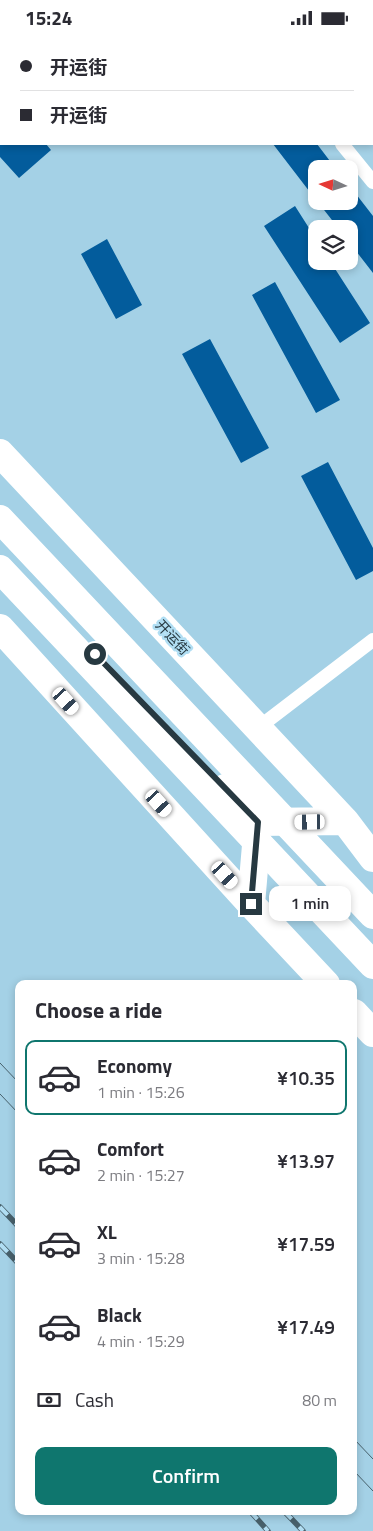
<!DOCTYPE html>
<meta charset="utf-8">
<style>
body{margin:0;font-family:"Titillium Web","Noto Sans SC",sans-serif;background:#f2f2f3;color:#2b2b33;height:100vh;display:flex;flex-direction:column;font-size:19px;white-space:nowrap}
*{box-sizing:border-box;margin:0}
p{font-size:16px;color:#7c7c81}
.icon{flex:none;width:28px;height:28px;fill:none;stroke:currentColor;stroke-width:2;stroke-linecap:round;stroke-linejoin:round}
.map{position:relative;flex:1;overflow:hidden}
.side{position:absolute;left:15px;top:945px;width:342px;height:535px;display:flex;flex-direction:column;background:#fff;border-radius:10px;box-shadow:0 2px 8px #0003}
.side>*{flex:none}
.banner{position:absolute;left:0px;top:0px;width:374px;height:110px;box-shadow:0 2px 8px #0003;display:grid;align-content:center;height:110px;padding:0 20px;background:#fff}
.needle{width:32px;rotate:274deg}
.tools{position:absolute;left:308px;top:125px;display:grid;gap:10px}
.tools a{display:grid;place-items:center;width:50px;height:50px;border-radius:10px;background:#fff;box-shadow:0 2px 8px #0003;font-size:25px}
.end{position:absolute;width:22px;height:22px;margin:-11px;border:6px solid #273941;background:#fff;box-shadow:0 0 0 2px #fff}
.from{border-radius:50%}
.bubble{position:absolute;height:35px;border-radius:10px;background:#fff;box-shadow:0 2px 8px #0003;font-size:16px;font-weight:600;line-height:35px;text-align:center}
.car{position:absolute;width:15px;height:30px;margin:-15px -8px;border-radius:6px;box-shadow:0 0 4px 1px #0007;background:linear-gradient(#fff 24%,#345 0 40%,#fff 0 76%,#345 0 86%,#fff 0)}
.banner b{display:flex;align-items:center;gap:18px;height:48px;font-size:19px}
.banner b+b{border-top:1px solid #e1e1e2}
.banner i{width:12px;height:12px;background:#2b2b33}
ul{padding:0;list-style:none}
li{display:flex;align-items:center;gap:15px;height:75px;margin:0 10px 8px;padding:0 10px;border:2px solid transparent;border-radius:10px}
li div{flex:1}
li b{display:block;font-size:19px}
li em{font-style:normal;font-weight:600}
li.current{border-color:#0f766e}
li>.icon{width:45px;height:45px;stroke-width:1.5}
h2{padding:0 20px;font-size:22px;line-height:60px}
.pay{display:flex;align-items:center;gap:12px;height:55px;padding:0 20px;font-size:19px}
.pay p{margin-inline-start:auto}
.action{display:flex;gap:10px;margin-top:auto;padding:10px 20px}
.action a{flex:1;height:58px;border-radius:10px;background:#0f766e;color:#fff;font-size:20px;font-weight:600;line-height:58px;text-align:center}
.status{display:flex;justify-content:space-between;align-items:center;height:35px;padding:0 25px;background:#fff;direction:ltr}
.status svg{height:14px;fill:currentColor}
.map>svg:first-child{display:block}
.building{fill:#035c9c}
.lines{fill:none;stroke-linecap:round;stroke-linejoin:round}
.service{stroke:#fff;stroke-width:14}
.primary{stroke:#fff;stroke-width:28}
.trunk{stroke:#fff;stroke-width:28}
.tram{stroke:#48616c;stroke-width:1}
.rail-casing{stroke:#48616c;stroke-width:5.5}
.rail{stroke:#b1def3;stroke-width:4;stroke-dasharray:11;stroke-linecap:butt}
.route{stroke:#273941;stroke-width:6}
.labels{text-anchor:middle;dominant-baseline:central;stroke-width:5;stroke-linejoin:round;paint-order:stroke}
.street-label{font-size:14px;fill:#273941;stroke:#b1def3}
</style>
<div class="status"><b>15:24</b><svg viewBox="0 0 49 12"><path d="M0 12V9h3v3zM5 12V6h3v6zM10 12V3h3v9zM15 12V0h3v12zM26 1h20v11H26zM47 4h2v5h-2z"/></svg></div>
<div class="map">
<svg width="373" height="1496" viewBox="0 0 373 1496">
<rect width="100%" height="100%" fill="#a4d1e6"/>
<!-- building -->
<path class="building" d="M0,109h46l5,6 -32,28 -19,-21z
M273,109h44l19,25h-20v31z
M349,150l24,31v57l-24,-31v-13h-10l-22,-28h32z
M295,171l21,33v22h14l40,62 -30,20 -76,-117z
M107,204l35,66 -26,14 -35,-65z
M275,247l65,118 -24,13 -64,-118z
M210,304l59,109 -28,15 -59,-109z
M328,427l45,86v23l-17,9 -55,-104z"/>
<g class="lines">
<!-- service -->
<path class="service" d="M214,0l1,1
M342,109l31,38
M258,693l115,-88"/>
<!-- primary -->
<path class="primary" d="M0,418l345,368
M0,593l251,276
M225,753l33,34 87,-1 28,37
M258,787l-7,82 75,80
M354,978l19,20"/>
<!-- trunk -->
<path class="trunk" d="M0,484l373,396
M0,534l373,396"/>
<!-- tram -->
<path class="tram" d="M0,1028l19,20
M0,1059l19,20
M354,1404l19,20
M354,1436l19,20"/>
<!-- rail casing -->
<g class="rail-casing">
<path id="rail" d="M0,1172l19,20
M0,1209l19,20
M250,1476l18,20
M284,1476l19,20"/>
</g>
<!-- rail -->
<use href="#rail" class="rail"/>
</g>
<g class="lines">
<!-- route -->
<path class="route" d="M95,619l163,168 -7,82"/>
</g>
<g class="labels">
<!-- street labels -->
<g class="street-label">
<text transform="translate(173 602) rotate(47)">开运街</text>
</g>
</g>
</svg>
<div class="tools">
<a><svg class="needle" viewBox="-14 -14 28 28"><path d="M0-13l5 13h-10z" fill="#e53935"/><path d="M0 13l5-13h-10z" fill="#7c7c81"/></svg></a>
<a><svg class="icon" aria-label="layers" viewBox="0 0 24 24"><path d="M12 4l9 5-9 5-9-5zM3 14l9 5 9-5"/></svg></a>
</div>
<i class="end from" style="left:95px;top:619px"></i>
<i class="end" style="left:251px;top:869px"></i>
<div class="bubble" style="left:269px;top:851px;width:82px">1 min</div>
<i class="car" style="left:66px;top:666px;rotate:138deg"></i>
<i class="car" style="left:159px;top:768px;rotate:138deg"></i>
<i class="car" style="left:310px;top:787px;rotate:269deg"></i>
<i class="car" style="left:225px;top:840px;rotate:138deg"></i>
<div class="banner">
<b><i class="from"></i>开运街</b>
<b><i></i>开运街</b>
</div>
<section class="side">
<h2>Choose a ride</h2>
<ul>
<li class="current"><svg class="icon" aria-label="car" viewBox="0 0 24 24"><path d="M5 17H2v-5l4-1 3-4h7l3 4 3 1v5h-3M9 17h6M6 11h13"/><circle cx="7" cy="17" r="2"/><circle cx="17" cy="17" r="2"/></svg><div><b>Economy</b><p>1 min · 15:26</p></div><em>¥10.35</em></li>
<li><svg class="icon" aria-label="car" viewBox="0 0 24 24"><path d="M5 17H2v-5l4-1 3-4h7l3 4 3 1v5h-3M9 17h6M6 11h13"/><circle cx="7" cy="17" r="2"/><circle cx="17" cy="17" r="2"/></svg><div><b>Comfort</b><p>2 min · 15:27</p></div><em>¥13.97</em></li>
<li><svg class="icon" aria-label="car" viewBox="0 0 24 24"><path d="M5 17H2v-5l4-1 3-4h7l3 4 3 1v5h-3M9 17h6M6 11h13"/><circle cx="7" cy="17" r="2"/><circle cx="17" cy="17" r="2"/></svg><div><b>XL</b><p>3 min · 15:28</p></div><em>¥17.59</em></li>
<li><svg class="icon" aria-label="car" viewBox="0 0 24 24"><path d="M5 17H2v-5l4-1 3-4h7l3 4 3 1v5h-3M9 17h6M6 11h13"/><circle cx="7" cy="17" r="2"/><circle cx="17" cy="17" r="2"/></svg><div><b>Black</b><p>4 min · 15:29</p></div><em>¥17.49</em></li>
</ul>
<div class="pay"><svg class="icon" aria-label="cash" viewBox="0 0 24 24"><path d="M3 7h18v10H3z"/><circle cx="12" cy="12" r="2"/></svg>Cash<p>80 m</p></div>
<div class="action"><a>Confirm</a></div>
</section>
</div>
